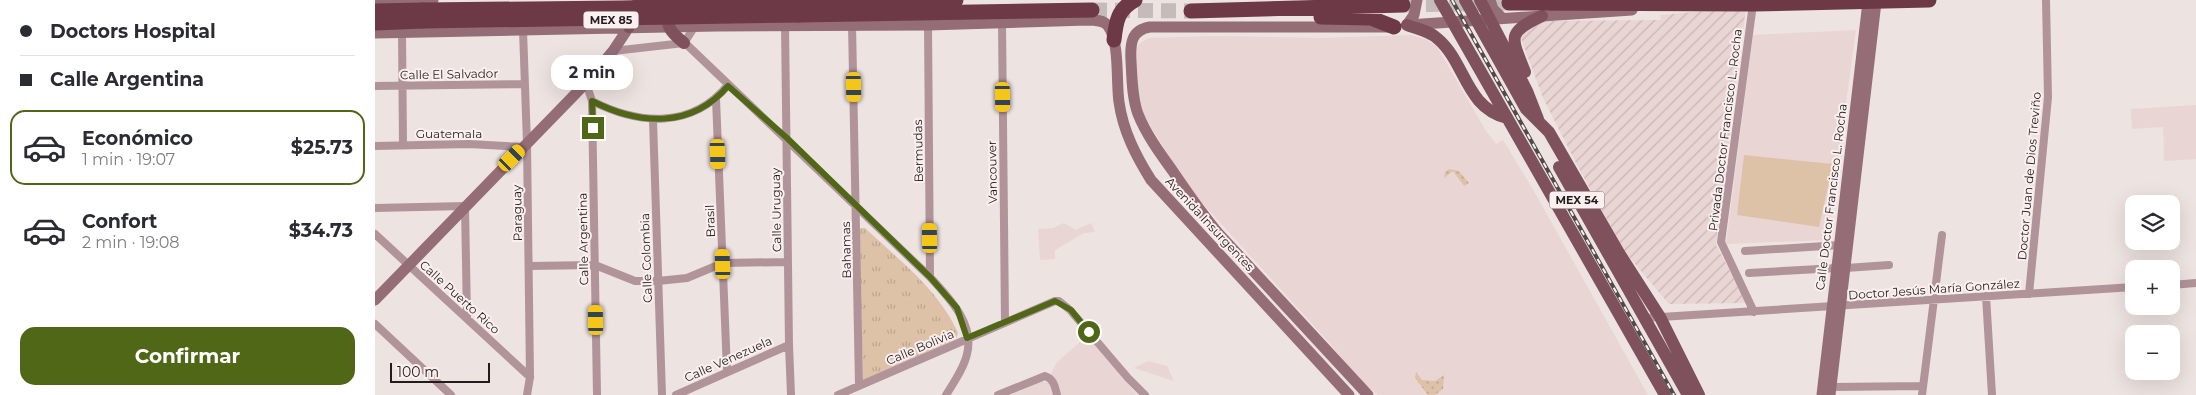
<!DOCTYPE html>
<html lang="es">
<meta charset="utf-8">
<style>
body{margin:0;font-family:Montserrat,sans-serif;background:#f2f2f3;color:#2b2b33;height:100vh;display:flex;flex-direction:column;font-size:19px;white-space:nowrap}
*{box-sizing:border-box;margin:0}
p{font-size:16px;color:#7c7c81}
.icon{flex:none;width:28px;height:28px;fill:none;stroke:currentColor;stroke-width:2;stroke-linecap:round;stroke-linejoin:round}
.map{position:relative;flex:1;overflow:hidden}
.side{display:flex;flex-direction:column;background:#fff;width:375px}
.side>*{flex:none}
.banner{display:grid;align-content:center;height:110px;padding:0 20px;background:#fff}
.buttons{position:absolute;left:1750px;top:195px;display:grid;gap:10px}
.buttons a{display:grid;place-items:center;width:55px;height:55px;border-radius:10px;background:#fff;box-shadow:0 5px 20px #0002;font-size:25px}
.scale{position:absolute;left:15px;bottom:12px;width:100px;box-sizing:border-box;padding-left:5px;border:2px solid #201d1c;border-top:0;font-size:14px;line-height:18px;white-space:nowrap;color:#201d1c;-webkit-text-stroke:4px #fbf0ef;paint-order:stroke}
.end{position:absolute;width:22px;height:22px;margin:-11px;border:6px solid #4f6717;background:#fff;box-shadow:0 0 0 2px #fff}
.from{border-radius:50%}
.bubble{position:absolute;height:35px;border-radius:15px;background:#fff;box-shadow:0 5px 20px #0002;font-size:16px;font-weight:700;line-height:35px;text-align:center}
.car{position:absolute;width:15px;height:30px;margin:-15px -8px;border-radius:6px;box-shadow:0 0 4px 1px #0007;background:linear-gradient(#f5c518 24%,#345 0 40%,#f5c518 0 76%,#345 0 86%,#f5c518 0)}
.banner b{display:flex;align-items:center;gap:18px;height:48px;font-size:19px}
.banner b+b{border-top:1px solid #e1e1e2}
.banner i{width:12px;height:12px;background:#2b2b33}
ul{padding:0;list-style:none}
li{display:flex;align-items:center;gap:15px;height:75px;margin:0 10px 8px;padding:0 10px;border:2px solid transparent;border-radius:15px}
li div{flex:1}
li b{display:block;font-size:19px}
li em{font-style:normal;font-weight:700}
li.on{border-color:#4f6717}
li>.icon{width:45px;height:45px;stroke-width:1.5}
.action{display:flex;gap:10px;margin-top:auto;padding:10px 20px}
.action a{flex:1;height:58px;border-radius:15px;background:#4f6717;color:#fff;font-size:20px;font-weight:700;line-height:58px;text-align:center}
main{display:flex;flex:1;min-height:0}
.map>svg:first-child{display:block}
.built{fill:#e9d5d3}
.industrial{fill:url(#industrial-furrows)}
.grass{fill:url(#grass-dots)}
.park{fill:url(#park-tufts)}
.pitch{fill:#ddc2a8}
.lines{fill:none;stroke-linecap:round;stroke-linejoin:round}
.highway-tunnel{stroke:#c4bbba;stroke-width:15;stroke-dasharray:15 8;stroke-linecap:butt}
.street{stroke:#b0949a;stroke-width:8}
.secondary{stroke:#946d76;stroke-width:11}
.primary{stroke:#7f515c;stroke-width:12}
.highway{stroke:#6d3946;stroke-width:15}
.rail-casing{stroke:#504b4a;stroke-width:4}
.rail{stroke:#fbf0ef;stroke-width:2;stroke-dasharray:5.5;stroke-linecap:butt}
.highway-bridge{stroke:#6d3946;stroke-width:15}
.route{stroke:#4f6717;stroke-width:6}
.labels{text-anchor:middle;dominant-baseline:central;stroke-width:4;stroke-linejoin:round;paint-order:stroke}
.shield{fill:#fbf0ef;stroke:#625c5b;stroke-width:1}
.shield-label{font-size:11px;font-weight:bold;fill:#201d1c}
.street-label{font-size:12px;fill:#201d1c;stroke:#fbf0ef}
</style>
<main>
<section class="side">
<div class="banner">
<b><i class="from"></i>Doctors Hospital</b>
<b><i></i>Calle Argentina</b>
</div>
<ul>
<li class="on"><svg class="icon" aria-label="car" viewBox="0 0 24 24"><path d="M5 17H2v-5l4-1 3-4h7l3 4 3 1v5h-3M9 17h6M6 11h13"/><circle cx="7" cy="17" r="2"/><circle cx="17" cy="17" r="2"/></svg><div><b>Económico</b><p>1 min · 19:07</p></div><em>$25.73</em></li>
<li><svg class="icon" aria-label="car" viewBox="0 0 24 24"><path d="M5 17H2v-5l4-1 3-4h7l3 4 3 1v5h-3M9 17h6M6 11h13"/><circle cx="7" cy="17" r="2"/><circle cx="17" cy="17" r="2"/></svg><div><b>Confort</b><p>2 min · 19:08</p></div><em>$34.73</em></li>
</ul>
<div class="action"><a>Confirmar</a></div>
</section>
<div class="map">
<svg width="1821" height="395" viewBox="0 0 1821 395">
<defs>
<pattern id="industrial-furrows" width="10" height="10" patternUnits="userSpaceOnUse" patternTransform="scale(1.25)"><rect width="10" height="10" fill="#e9d5d3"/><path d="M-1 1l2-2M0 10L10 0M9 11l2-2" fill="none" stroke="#c8b6b5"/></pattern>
<pattern id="grass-dots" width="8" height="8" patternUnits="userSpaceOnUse" patternTransform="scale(1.25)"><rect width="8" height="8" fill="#ddc2a8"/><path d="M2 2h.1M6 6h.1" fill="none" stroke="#bda690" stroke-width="1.8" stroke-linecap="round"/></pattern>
<pattern id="park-tufts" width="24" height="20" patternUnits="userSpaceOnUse" patternTransform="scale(1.25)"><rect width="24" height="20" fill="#ddc2a8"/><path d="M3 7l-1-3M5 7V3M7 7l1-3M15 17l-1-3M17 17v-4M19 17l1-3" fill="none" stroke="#bda690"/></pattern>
</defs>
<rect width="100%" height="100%" fill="#ede3e1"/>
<!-- built -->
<path class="built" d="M1481,30l-29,210 -101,4 27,-209z
M1036,35l14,4 12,8 49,84 10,13 7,-4 32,53 113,202h-270l-22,-19 -23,-29 -146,-161 -45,-74 -5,-24 -1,-40 4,-5 9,-5 66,-2 107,2z
M1821,105v54l-32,2 -1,-34 -31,2 -1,-20z
M689,223l12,7 15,-7 4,9 -11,1 -29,17v9l-15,1 -2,-31 15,-1z
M713,335l49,60h-126l29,-13h5l7,-10 5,-10z
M773,361l19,5 7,15 -40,-13z"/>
<!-- industrial -->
<path class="industrial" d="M1371,7l-30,238 31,58 -78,1 -44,-52 -49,-89 -33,-65 -24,-65 26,-12 115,-1 1,-5z"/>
<!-- grass -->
<path class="grass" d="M1074,169l10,2 10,12 -5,3 -11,-15 -9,7 1,-6z
M1041,372l6,8 13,1 9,-6 -1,14 -8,6h-7l-13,-17z"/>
<!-- park -->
<path class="park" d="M486,228h4c34,32 74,62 93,105l-2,6 -90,41h-3l-4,-148z"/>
<!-- pitch -->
<path class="pitch" d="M1369,155l89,9 -14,63 -82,-12z"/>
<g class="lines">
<!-- highway-tunnel -->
<path class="highway-tunnel" d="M1028,5l106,-2
M717,10l99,1"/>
<!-- street -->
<path class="street" d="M1378,4l-32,238 33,70
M627,22l3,300
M477,24l7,361
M410,25l4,320 2,50
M553,25l2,252
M148,30l4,113 3,234 -3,18
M27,33l1,112
M308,41l247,236c18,20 45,46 37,77 -3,14 -13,28 -21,41
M309,43l11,-17
M238,51l71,-8
M211,83l6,18 5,294
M0,86l149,-2
M341,99l11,272
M217,101c47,24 100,28 136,-16
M278,120l9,275
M0,146l94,-2 54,3
M0,208l90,-2 2,112
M0,234l155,143
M1370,251l95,-6
M154,266l66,-1 40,16h23l29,-3 36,-15 65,-1
M1471,268l43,-3
M1374,273l88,-5
M1796,285l25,-2
M1654,294l19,-197 -2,-97
M1611,296l6,99
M1270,318l489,-31
M0,324l76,71
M1457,387l91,-1
M301,395l113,-50
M463,395l217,-94h4l11,9 58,68 17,17
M623,395l47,-19c9,3 10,11 12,19
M1547,395l20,-160"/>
<!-- secondary -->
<path class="secondary" d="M1115,0l3,9 8,8
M0,1l58,-1
M1032,25l7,-10 3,-15
M1033,25l224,-15
M0,33l341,-7 212,-1 159,-5c8,0 17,0 21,6 12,16 8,57 11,76 4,29 17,54 32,78l198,215
M0,300l211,-217 27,-32 16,-24
M993,395l-149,-161c-17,-20 -32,-42 -47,-64 -13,-18 -26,-36 -34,-56 -6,-16 -6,-36 -7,-53 -1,-17 0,-31 19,-34h237
M1447,395l46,-393
M1455,395l46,-393"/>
<!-- primary -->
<path class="primary" d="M1065,0l225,395
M1090,0l61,109 23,23 70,121 41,64 39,78
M1105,0l47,91 11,28
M292,7c0,20 1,23 17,36
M1032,25c10,4 23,6 31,14 28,24 27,68 69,79
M254,27l10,-27
M1150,72c-13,-34 -20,-39 17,-56
M1184,167l129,228"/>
<!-- highway -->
<path class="highway" d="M1134,3l244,1 176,-4
M423,4l158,-4
M0,11l48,-1
M816,11l212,-6
M424,15l293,-5
M946,17l50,1 23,9
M0,23l48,-2
M739,40c2,-19 4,-31 21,-40"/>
<!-- rail casing -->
<g class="rail-casing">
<path id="rail" d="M1077,0l222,395"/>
</g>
<!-- rail -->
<use href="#rail" class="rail"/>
<!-- highway-bridge -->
<path class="highway-bridge" d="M48,10l198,-2 177,-4
M48,21l376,-6"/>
</g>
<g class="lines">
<!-- route -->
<path class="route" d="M218,128l-1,-27c47,24 99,28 136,-15l59,52 143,139 27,31 10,30 88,-37 16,9 18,22"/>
</g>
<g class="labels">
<!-- shield labels -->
<g class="shield">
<rect x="208.5" y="11.5" width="55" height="17" rx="4"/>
<rect x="1174.5" y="191.5" width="55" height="17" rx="4"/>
</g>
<g class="shield-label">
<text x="236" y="20">MEX 85</text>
<text x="1202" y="200">MEX 54</text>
</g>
<!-- street labels -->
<g class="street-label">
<text transform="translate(74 74) rotate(-1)">Calle El Salvador</text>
<text transform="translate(1350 130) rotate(-83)">Privada Doctor Francisco L. Rocha</text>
<text x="74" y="133">Guatemala</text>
<text transform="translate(543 151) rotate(-91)">Bermudas</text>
<text transform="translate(617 172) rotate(-91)">Vancouver</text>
<text transform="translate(1654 176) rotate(-85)">Doctor Juan de Dios Treviño</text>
<text transform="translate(1456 197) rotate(-83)">Calle Doctor Francisco L. Rocha</text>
<text transform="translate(401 210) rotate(-91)">Calle Uruguay</text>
<text transform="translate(142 213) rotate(-91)">Paraguay</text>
<text transform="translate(335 221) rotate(-92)">Brasil</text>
<text transform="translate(835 224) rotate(47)">Avenida Insurgentes</text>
<text transform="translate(208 239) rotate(-91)">Calle Argentina</text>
<text transform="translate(471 250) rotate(-91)">Bahamas</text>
<text transform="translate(271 258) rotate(-92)">Calle Colombia</text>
<text transform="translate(1559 289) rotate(-4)">Doctor Jesús María González</text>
<text transform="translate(85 297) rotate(42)">Calle Puerto Rico</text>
<text transform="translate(545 347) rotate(-23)">Calle Bolivia</text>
<text transform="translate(353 359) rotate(-24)">Calle Venezuela</text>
</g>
</g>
</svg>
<div class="buttons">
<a><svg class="icon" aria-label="layers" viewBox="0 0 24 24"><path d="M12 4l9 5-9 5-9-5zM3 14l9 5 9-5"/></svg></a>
<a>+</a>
<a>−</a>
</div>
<div class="scale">100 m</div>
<i class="end from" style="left:714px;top:332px"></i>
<i class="end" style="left:218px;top:128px"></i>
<div class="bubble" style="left:176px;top:55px;width:82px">2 min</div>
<i class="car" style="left:479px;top:87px;rotate:179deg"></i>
<i class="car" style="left:628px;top:97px;rotate:179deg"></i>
<i class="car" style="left:343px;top:154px;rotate:178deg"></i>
<i class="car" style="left:137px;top:158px;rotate:45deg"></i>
<i class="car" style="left:555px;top:238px;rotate:359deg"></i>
<i class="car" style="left:348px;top:264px;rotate:358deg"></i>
<i class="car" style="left:221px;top:320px;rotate:359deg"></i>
</div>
</main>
